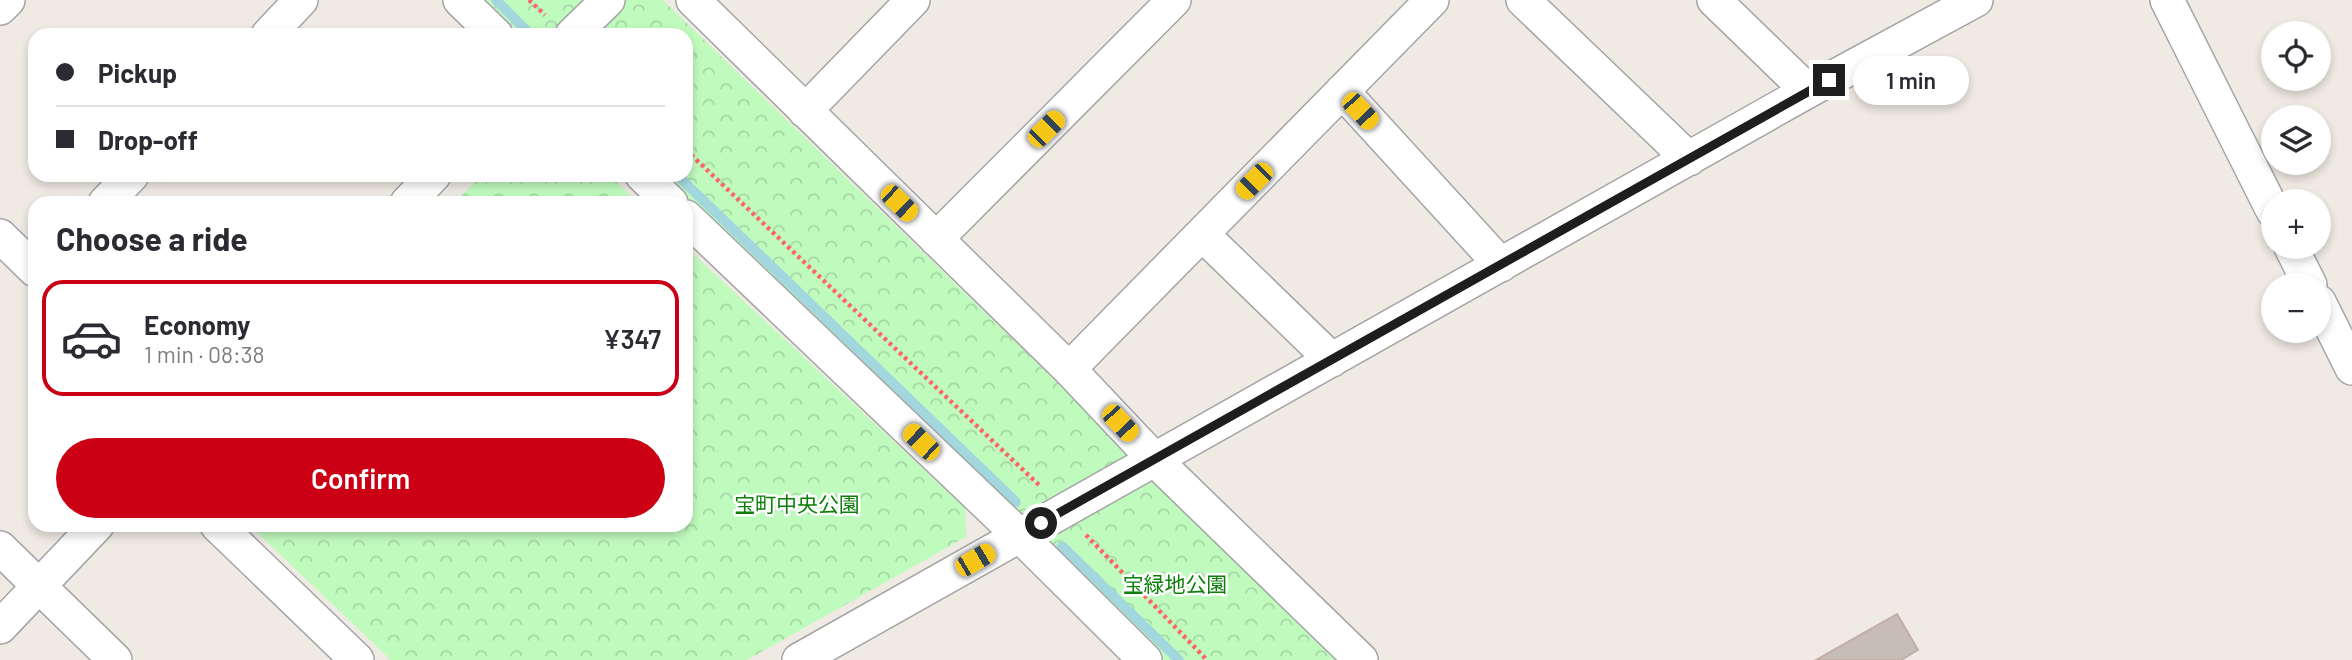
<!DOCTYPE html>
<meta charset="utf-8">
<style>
body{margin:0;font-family:Barlow,"Noto Sans JP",sans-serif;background:#f7f7f7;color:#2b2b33;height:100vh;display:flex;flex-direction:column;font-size:26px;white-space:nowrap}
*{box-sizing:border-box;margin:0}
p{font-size:23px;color:#7c7c81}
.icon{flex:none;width:38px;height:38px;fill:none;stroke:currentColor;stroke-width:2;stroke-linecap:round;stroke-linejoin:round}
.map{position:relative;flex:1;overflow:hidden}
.side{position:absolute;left:28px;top:196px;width:665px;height:336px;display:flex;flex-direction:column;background:#fff;border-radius:21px;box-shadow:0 4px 10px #0003}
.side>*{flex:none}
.guide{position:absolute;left:28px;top:28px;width:665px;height:154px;border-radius:21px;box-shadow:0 4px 10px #0003;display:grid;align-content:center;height:154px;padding:0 28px;background:#fff}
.fabs{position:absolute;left:2261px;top:21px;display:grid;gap:14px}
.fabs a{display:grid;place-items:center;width:70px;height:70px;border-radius:50%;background:#fff;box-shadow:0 4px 10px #0003;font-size:35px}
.end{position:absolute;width:32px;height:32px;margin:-16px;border:9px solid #1e1e1e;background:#fff;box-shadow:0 0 0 4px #fff}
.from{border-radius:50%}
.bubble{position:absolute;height:49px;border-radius:24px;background:#fff;box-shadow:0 4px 10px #0003;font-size:23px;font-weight:600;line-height:49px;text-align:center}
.car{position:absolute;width:21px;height:42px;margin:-21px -10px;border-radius:9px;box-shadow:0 0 5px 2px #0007;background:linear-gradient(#f5c518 24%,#345 0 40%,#f5c518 0 76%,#345 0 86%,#f5c518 0)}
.guide b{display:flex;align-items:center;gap:24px;height:66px;font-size:26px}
.guide b+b{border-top:2px solid #e1e1e2}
.guide i{width:18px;height:18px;background:#2b2b33}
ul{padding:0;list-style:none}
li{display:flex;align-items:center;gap:21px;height:116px;margin:0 14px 10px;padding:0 14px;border:4px solid transparent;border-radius:21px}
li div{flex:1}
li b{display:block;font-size:26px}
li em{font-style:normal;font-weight:600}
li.current{border-color:#cb0015}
li>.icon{width:63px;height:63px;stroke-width:1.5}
h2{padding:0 28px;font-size:32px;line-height:84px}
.action{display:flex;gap:14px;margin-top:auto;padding:14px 28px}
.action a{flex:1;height:80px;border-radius:42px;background:#cb0015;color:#fff;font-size:28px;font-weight:600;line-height:80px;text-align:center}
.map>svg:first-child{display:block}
.park{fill:url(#park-crowns)}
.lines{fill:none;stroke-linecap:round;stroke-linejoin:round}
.stream{stroke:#a2d7de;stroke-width:10}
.building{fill:#c7bcb6;stroke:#c1afa5;stroke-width:2}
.minor-casing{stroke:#a5a5a5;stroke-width:36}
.path{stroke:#fe6666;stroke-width:4.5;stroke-dasharray:3.5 3.5;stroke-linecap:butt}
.minor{stroke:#fff;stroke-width:33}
.route{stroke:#1e1e1e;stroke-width:9}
.labels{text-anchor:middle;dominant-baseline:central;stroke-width:5;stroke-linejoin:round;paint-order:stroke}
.park-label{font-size:21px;fill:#0b7f08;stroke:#fff}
</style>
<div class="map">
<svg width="2352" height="660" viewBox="0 0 2352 660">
<defs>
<pattern id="park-crowns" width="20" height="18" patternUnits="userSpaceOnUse" patternTransform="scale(1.75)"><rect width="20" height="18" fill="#c0fbbe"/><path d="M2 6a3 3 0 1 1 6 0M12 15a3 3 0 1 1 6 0" fill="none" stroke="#a5d7a3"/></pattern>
</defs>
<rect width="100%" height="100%" fill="#efeae3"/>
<!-- park -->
<path class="park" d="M486,0h177l680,660h-179l-499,-485h21v-140h-164z
M482,175h127l30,28h-185z
M686,247l279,261 1,29 -219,123h-356l-142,-135h437z"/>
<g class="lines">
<!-- stream -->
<path class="stream" d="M496,0l33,33
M677,175l339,327
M1062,546l117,114"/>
</g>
<!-- building -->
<path class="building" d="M1897,614l21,36 -17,10h-85z"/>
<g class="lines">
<!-- minor casing -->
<g class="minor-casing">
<path id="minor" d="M460,0l36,35
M693,0l376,369 86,91 206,200
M1523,0l166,159
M1714,0l94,91
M2167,0l106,211
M0,8l8,-8
M268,35l33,-35
M572,35l36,-35
M1342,91l159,174
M805,111l108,-111
M642,175l29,28
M105,203l27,-28
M407,203l27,-28
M686,217l333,318 126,125
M1202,234l130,126
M0,236l35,34
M936,239l238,-239
M2291,247l19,38
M2319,302l33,66
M1069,369l363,-369
M217,525l140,135
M0,548l115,112
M0,627l97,-102
M799,660l1009,-569 168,-91"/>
</g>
<!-- path -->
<path class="path" d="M529,0l16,15
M686,150l353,335
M1086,535l121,125"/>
<!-- minor -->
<use href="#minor" class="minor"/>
</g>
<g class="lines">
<!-- route -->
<path class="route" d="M1041,523l788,-443"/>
</g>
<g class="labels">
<!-- park labels -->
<g class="park-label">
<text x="797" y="503">宝町中央公園</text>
<text x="1175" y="583">宝緑地公園</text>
</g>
</g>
</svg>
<div class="fabs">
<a><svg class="icon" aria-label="locate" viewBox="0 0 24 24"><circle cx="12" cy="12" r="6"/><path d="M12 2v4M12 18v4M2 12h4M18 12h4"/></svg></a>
<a><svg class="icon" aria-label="layers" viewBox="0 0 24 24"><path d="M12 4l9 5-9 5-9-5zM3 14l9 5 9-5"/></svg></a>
<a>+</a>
<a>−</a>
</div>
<i class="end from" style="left:1041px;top:523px"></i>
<i class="end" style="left:1829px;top:80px"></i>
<div class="bubble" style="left:1853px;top:56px;width:116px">1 min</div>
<i class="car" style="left:1360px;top:111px;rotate:137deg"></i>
<i class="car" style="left:1046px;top:129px;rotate:45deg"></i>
<i class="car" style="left:1254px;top:181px;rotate:225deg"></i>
<i class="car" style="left:899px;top:203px;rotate:134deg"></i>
<i class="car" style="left:1120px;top:423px;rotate:137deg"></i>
<i class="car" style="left:921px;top:442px;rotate:314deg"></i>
<i class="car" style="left:975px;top:560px;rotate:60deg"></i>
<div class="guide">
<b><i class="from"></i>Pickup</b>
<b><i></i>Drop-off</b>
</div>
<section class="side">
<h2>Choose a ride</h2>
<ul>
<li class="current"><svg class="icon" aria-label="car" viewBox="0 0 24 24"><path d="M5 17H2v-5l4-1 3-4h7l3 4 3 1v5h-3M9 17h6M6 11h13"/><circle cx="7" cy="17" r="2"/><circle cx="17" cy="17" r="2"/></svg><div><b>Economy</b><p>1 min · 08:38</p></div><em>¥347</em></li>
</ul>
<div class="action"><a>Confirm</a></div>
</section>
</div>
